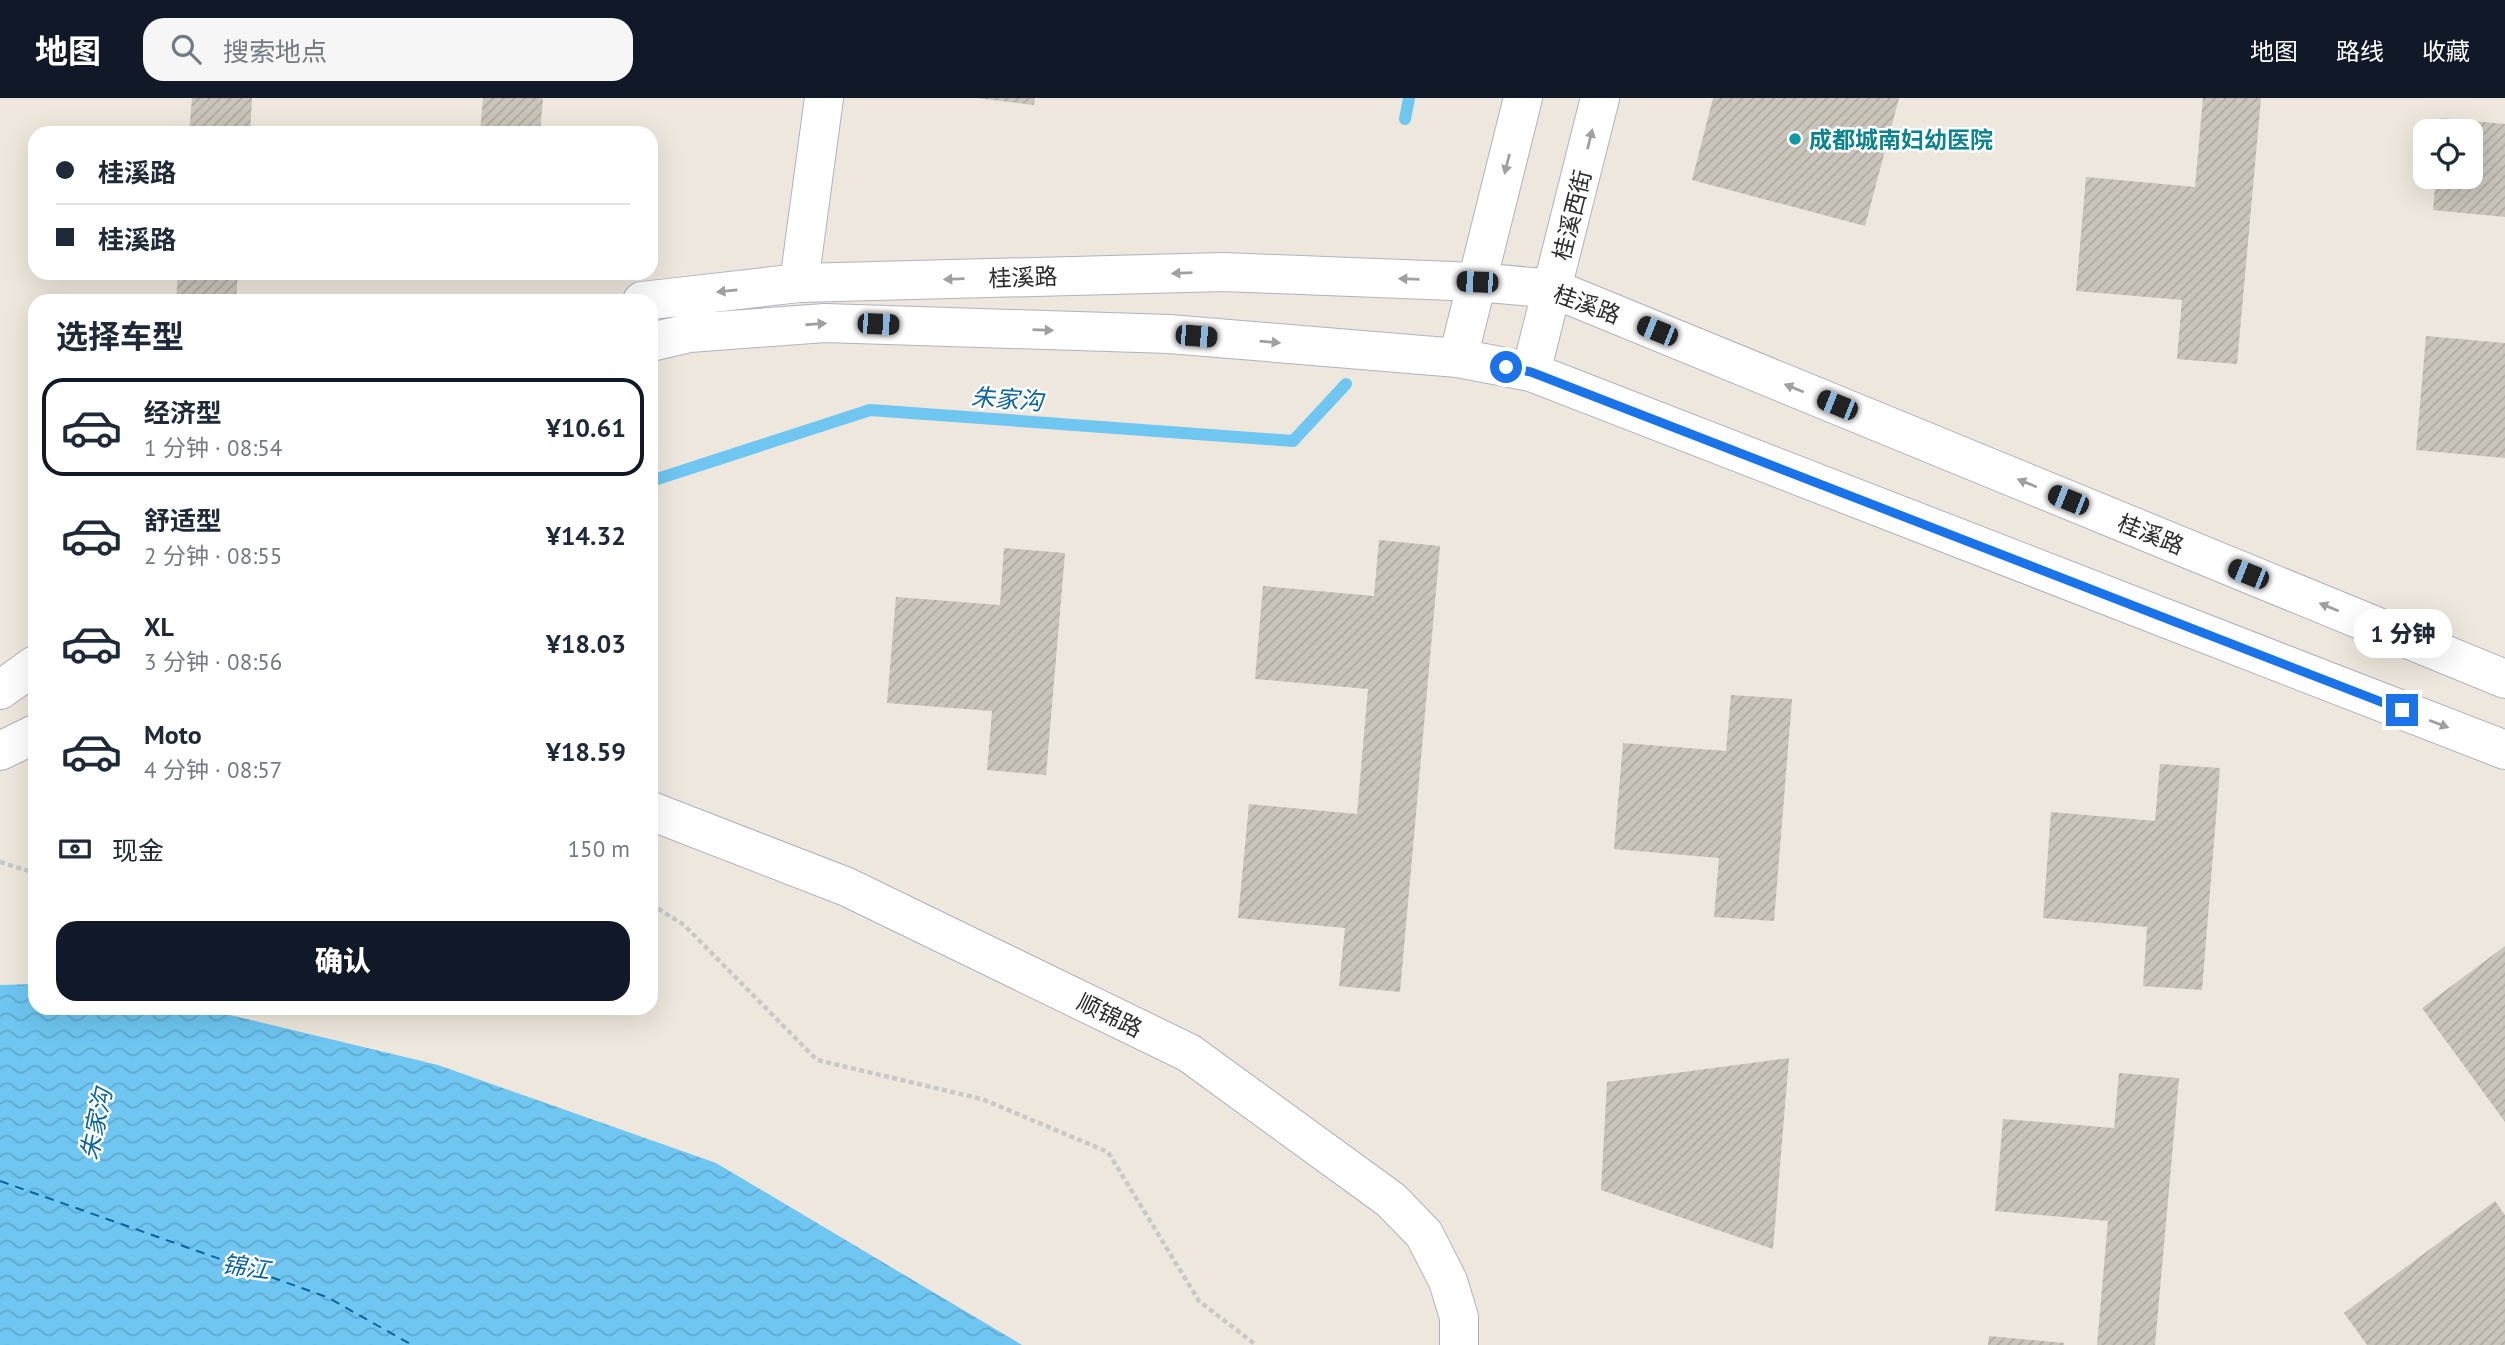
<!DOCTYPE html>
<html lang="zh">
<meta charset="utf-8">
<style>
body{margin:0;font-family:"PT Sans","Noto Sans SC",sans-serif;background:#f6f6f7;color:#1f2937;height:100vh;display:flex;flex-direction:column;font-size:26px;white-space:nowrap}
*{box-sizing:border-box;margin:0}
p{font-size:23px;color:#747a83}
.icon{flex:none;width:38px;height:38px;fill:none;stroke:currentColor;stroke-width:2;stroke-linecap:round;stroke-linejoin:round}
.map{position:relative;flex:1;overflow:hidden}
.panel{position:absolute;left:28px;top:196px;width:630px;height:721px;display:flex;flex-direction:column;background:#fff;border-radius:21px;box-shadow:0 7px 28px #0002}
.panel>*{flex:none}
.top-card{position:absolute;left:28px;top:28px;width:630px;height:154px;border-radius:21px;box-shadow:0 7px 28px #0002;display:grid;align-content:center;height:154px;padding:0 28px;background:#fff}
.controls{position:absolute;left:2413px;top:21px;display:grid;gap:14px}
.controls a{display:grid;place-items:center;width:70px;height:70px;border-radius:14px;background:#fff;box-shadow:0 7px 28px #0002;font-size:35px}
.end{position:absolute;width:32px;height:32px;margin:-16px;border:9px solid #1a73e8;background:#fff;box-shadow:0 0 0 4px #fff}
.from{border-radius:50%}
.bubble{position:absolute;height:49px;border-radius:21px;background:#fff;box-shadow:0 7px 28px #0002;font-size:23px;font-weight:800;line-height:49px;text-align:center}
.car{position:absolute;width:21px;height:42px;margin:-21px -10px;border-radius:9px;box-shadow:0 0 5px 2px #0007;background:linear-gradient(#222 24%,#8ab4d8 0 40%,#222 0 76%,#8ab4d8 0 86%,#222 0)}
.top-card b{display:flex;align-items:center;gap:24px;height:66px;font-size:26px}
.top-card b+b{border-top:2px solid #e0e1e3}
.top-card i{width:18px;height:18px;background:#1f2937}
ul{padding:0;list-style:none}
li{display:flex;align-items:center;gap:21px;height:98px;margin:0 14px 10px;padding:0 14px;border:4px solid transparent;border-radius:21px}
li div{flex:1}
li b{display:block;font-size:26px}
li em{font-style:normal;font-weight:800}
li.current{border-color:#111827}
li>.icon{width:63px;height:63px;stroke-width:1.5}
h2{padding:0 28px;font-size:32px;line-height:84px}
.pay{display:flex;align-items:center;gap:18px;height:77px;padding:0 28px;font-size:26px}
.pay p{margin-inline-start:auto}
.primary-button{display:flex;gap:14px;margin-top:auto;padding:14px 28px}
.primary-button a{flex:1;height:80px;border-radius:21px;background:#111827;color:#fff;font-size:28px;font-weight:800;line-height:80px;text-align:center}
header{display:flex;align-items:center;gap:42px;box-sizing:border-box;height:98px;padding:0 35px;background:#111827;color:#fff}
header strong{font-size:33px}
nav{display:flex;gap:38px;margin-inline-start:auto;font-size:24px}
.search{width:490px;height:63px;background:#f6f6f7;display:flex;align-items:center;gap:18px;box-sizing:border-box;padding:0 24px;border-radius:21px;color:#747a83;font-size:26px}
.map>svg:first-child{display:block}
.water{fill:url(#water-waves)}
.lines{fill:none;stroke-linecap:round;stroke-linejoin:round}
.stream{stroke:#6ec6f1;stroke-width:12}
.ferry{stroke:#0b639f;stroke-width:2;stroke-dasharray:9 7;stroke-linecap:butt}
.building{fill:url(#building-hatch)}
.minor-casing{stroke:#b1b2bf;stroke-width:40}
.tertiary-casing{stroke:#b1b2bf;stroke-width:40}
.secondary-casing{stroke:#b1b2bf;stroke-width:40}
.path{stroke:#c8c8c8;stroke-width:4.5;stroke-dasharray:5 3.5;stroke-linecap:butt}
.minor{stroke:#fff;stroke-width:38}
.tertiary{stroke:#fff;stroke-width:38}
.secondary{stroke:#fff;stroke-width:38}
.oneway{fill:#a0a0a0}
.route{stroke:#1a73e8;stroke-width:9}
.culture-dot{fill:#0f9aa8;stroke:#fff;stroke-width:2.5}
.labels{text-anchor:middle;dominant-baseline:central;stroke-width:5;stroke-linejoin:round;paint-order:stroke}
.culture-label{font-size:23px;font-weight:bold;fill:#0d838f;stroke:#fff;text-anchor:start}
.street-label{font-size:23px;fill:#2b2b2b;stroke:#fff}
.water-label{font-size:24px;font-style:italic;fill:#0b639f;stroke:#fff}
</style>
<header>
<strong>地图</strong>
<div class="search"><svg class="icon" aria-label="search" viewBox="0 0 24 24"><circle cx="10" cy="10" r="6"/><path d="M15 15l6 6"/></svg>搜索地点</div>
<nav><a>地图</a><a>路线</a><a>收藏</a></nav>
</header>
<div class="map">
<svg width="2505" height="1247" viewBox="0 0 2505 1247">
<defs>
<pattern id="water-waves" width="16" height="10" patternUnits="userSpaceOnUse" patternTransform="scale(1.75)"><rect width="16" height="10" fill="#6ec6f1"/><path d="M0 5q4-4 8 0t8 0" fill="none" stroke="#5faacf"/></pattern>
<pattern id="building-hatch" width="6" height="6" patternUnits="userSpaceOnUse" patternTransform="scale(1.75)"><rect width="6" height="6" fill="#c9c5bb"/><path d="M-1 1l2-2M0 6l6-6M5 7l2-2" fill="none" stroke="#ada9a1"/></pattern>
</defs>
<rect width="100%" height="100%" fill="#ede7dd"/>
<!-- water -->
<path class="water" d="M35,886v24h166l237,57 278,98 306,182h-1022v-360z"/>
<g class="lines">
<!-- stream -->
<path class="stream" d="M1405,21l4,-21
M651,383l219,-71 423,31 53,-57"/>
<!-- ferry -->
<path class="ferry" d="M0,1083l327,116 85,48"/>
</g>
<!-- building -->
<path class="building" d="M192,0h60l-2,35h-61z
M483,0h60l-3,35h-60z
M976,0h59l-1,7z
M1713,0h186l-34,128 -173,-46z
M2203,0h58l-24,266 -60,-5 5,-59 -106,-9 10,-114 109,10z
M2441,20l64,6v93l-72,-7 3,-33h35v-46h-31z
M178,175h60l-2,28h-60z
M2426,238l79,7v115l-89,-8z
M1379,442l61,6 -40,446 -61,-6 6,-58 -107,-10 11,-114 108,10 11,-125 -113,-10 8,-93 111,10z
M1004,450l61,5 -19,222 -59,-5 5,-59 -105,-8 9,-106 104,8z
M1731,597l61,4 -18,222 -60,-4 5,-59 -105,-9 9,-106 103,8z
M2160,666l60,4 -18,222 -59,-4 4,-59 -104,-9 8,-106 104,9z
M2505,848v176l-83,-114z
M1789,960l-16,191 -172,-59 6,-108z
M2119,975l60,5 -24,267h-58l11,-124 -113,-10 8,-92 111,9z
M2495,1103l10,14v130h-138l-23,-32z
M1989,1238l75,7v2h-76z"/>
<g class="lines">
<!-- minor casing -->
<g class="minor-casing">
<path id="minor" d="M799,185l25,-185
M651,713l196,76 342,166 202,147 33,34 24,47 11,36v28"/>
</g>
<!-- tertiary casing -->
<g class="tertiary-casing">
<path id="tertiary" d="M642,203l157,-18 425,-11 253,10
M651,244l38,-9 136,-10 344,11 289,24
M0,592l35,-25
M0,653l35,-17"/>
</g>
<!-- secondary casing -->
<g class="secondary-casing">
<path id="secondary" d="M1523,0l-65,260 73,14 974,378
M1477,184l77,7 951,390
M1531,274l69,-274"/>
</g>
<!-- path -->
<path class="path" d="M0,764l35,11
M651,806l33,21 133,135 165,39 126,53 91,149 57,44"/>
<!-- minor -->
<use href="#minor" class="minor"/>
<!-- tertiary -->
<use href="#tertiary" class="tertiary"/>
<!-- secondary -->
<use href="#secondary" class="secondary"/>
</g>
<!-- one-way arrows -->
<defs><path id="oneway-solid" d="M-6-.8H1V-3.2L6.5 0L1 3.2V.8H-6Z" transform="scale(1.75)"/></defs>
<g class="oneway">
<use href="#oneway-solid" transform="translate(1590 41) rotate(-76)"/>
<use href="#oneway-solid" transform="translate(1507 66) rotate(104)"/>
<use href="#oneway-solid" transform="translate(1182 175) rotate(178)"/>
<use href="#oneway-solid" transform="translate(954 181) rotate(178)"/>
<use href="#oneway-solid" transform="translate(1409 181) rotate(-178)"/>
<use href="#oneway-solid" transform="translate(727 193) rotate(174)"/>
<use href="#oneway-solid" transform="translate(816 226) rotate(-4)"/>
<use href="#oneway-solid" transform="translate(1043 232) rotate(2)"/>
<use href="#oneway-solid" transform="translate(1270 244) rotate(5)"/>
<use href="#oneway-solid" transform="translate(1794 290) rotate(-158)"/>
<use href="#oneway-solid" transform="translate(2027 385) rotate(-158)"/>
<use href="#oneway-solid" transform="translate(2329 509) rotate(-158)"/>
<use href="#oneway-solid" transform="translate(2439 626) rotate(21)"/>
</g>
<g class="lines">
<!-- route -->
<path class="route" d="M1506,269l25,5 871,338"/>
</g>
<!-- markers -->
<circle class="culture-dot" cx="1795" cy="41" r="7"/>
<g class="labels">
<!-- culture labels -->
<g class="culture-label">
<text x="1809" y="41">成都城南妇幼医院</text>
</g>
<!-- street labels -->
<g class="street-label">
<text transform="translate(1572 117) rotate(-76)">桂溪西街</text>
<text transform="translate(1023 179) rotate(-2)">桂溪路</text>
<text transform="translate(1587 206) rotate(20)">桂溪路</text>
<text transform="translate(2151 436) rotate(22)">桂溪路</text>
<text transform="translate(1110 917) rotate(26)">顺锦路</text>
</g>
<!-- water labels -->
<g class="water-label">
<text transform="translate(1007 301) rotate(4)">朱家沟</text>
<text transform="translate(96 1026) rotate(-78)">朱家沟</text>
<text transform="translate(246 1169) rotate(8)">锦江</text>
</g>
</g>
</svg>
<div class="controls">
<a><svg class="icon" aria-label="locate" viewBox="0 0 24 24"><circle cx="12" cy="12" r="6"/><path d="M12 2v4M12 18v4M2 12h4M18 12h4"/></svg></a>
</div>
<i class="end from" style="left:1506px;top:269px"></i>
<i class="end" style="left:2402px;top:612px"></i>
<div class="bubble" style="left:2354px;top:511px;width:98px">1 分钟</div>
<i class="car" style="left:1477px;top:184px;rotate:272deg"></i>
<i class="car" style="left:878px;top:226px;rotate:92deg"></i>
<i class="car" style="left:1657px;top:233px;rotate:292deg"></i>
<i class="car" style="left:1196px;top:238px;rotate:95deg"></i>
<i class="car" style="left:1837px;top:307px;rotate:292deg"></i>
<i class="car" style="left:2068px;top:402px;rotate:292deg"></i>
<i class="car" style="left:2248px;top:476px;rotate:292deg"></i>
<div class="top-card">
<b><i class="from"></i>桂溪路</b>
<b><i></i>桂溪路</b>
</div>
<section class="panel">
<h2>选择车型</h2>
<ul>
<li class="current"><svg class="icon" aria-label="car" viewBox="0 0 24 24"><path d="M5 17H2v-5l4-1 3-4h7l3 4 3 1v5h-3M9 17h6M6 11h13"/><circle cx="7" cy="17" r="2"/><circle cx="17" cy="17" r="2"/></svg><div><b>经济型</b><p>1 分钟 · 08:54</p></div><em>¥10.61</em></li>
<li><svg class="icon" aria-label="car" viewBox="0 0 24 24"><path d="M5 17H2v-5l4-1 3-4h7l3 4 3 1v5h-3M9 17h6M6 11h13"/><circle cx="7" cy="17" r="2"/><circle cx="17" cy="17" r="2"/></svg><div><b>舒适型</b><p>2 分钟 · 08:55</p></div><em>¥14.32</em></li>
<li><svg class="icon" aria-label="car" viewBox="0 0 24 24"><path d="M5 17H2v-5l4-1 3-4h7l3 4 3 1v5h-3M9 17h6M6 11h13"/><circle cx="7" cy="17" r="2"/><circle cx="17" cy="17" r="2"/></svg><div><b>XL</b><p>3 分钟 · 08:56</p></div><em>¥18.03</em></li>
<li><svg class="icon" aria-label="car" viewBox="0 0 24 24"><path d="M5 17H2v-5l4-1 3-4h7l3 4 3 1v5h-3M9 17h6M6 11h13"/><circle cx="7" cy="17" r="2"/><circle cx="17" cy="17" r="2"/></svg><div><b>Moto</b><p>4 分钟 · 08:57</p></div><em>¥18.59</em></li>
</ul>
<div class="pay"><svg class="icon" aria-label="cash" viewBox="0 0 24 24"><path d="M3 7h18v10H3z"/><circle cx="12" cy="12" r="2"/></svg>现金<p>150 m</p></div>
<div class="primary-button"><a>确认</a></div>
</section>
</div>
